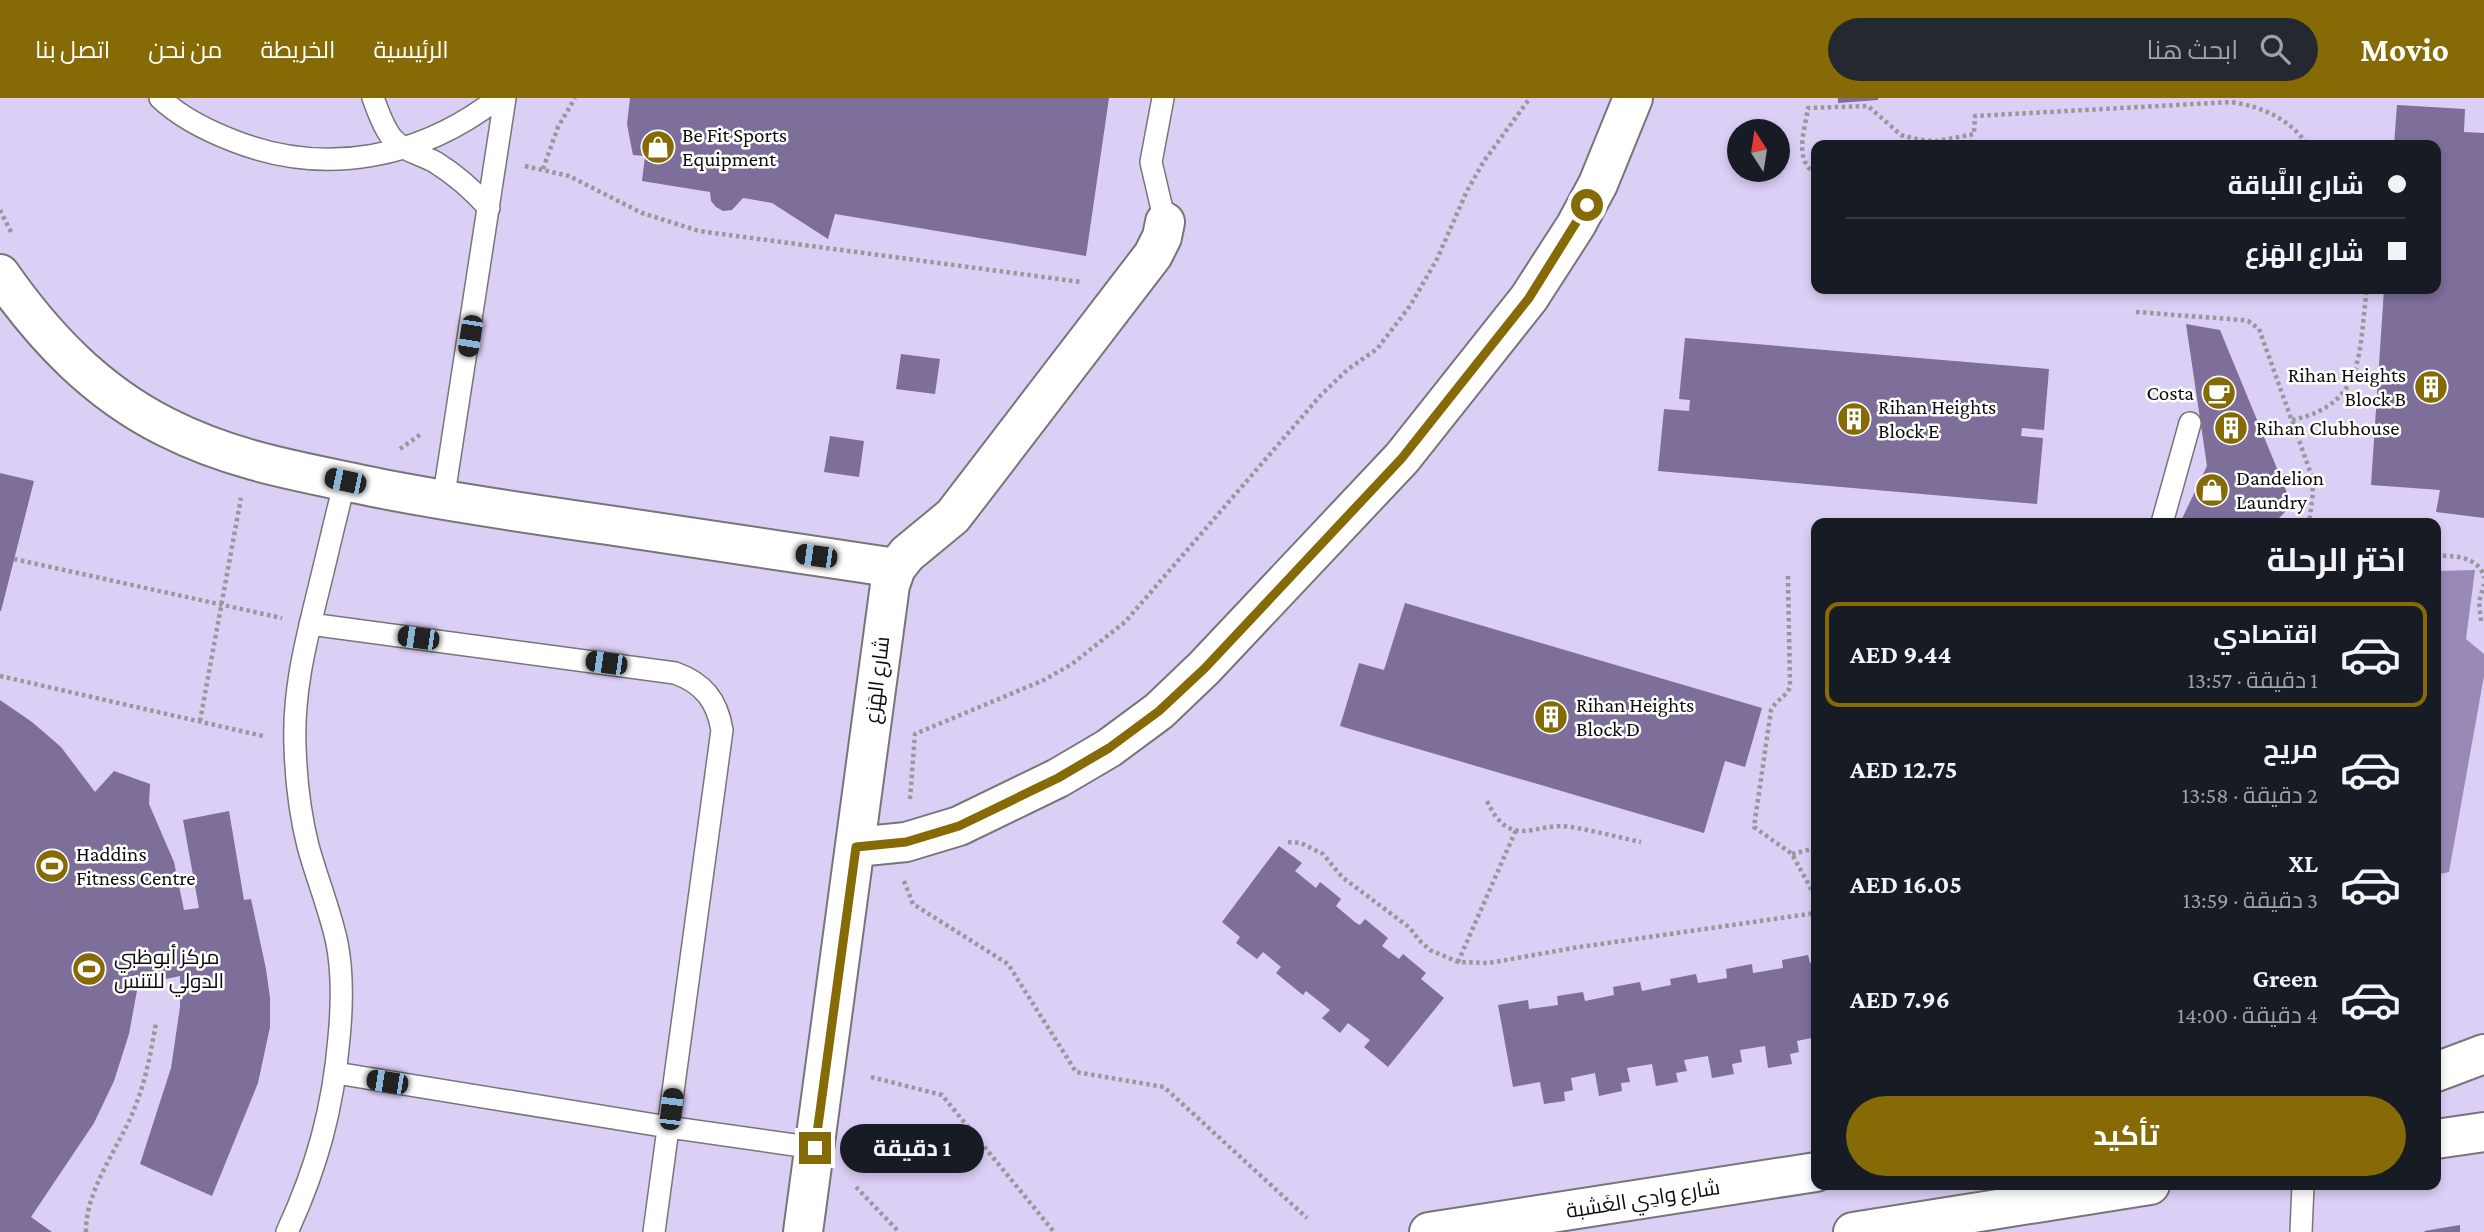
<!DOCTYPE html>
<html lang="ar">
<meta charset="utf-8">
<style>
body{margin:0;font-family:"Crimson Pro",Cairo,serif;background:#242831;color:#f1f3f6;direction:rtl;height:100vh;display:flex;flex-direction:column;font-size:26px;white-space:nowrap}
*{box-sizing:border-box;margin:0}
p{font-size:23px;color:#9ea1a6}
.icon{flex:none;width:38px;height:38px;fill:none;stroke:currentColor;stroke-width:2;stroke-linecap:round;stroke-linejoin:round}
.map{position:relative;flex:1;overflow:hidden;direction:ltr}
.drawer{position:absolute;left:1811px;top:420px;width:630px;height:672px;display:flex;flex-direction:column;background:#171b24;border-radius:14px;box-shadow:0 4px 10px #0003;direction:rtl}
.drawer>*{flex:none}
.guide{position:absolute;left:1811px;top:42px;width:630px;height:154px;border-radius:14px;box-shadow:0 4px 10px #0003;direction:rtl;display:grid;align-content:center;height:154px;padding:0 35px;background:#171b24}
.needle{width:46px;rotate:348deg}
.buttons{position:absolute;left:1727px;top:21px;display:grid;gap:14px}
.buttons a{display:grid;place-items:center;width:63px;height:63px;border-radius:50%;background:#171b24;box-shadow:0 4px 10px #0003;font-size:35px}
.end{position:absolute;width:32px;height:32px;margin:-16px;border:9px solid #856a05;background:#fff;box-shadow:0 0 0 4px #fff}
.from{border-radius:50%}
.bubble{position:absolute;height:49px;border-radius:24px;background:#171b24;box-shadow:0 4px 10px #0003;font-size:23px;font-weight:700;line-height:49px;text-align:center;direction:rtl}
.car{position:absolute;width:21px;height:42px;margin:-21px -10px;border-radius:9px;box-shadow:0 0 5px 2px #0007;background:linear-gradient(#222 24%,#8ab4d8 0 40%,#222 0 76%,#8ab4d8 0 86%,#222 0)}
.guide b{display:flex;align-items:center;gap:24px;height:66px;font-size:26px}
.guide b+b{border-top:2px solid #363941}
.guide i{width:18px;height:18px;background:#f1f3f6}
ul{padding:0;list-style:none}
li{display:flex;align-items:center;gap:21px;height:105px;margin:0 14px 10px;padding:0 21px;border:4px solid transparent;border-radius:14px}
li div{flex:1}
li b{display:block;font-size:26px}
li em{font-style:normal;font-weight:700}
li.current{border-color:#856a05}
li>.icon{width:63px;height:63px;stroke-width:1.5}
h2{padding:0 35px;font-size:32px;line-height:84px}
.cta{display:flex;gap:14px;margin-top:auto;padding:14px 35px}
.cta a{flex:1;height:80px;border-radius:42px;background:#856a05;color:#fff;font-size:28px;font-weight:700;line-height:80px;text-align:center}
header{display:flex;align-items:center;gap:42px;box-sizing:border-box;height:98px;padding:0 35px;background:#856a05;color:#fff}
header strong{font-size:33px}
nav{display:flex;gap:38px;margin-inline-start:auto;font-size:24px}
.search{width:490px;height:63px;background:#242831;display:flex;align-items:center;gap:18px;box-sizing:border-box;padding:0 24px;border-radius:38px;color:#9ea1a6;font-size:26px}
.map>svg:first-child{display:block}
.green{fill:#dccff6;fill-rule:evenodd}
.water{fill:#9989b7}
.building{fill:#7d6e9a}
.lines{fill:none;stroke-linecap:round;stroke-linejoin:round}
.service-casing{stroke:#767578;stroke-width:24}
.minor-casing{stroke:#767578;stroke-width:42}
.path{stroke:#98989a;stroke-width:4.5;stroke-dasharray:3.5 3.5;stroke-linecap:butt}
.service{stroke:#fff;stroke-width:21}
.minor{stroke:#fff;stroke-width:38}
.route{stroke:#856a05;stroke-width:9}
.labels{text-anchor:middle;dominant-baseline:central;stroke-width:5;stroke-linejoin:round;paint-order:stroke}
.poi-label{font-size:21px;fill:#0c0c0d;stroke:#fff;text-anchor:start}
.street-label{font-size:21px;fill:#0c0c0d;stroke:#fff}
</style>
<header>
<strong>Movio</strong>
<div class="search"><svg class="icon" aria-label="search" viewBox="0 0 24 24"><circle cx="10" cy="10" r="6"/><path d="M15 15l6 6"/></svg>ابحث هنا</div>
<nav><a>الرئيسية</a><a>الخريطة</a><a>من نحن</a><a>اتصل بنا</a></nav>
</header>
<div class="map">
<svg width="2484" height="1134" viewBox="0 0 2484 1134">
<rect width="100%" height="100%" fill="#f2f1f5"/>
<!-- green -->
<path class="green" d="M0,0h2484v1134h-2484zM1740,33h38v39h-38zM1816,47h620v144h-620zM1816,425h620v662h-620z"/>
<!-- water -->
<path class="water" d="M2475,472l-9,69 18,15v22l-35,196 -13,3v-304z"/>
<!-- building -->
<path class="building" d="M630,0h479l-23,158 -251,-42 -7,25 -56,-36 -29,-5 -11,12 -9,1 -7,-4 -5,-6 -1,-9 -68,-11 3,-25 -12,-1 -3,-15 -3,-16z
M1838,0h40v2l-40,3z
M2397,7l68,4 -1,23 20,1v385l-48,-6 4,-22 -69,-5 13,-196h52v-144h-42z
M2186,226l34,6 72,175 -18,18h-94l27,-57z
M1685,240l364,31 -5,61 -22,-2 -1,8 22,2 -6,66 -379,-33 6,-62 25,2 1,-11 -11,-1z
M901,256l39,5 -5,35 -39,-5z
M830,338l34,5 -5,36 -35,-5z
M0,375l34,8 -33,130h-1z
M1405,505l357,105 -17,59 -20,-6 -21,72 -364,-107 19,-63 25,7z
M0,602l32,22 29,25 34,45 19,-21 36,13 -1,20 25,58 10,48 15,-2 -16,-88 46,-9 15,89 7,-1 15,70 4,29v29l-12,56 -46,113 -72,-32 31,-96 9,-61v-31l-42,9 -9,49 -15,47 -20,42 -63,94 21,15h-52z
M1279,748l23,17 -7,8 21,17 4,-6 9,7 12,10 -5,7 20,17 4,2 5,-6 23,19 -6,8 17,13 4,-5 23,19 -5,6 23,19 -56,69 -24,-20 6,-7 -22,-17 -8,10 -18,-15 8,-8 -24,-19 -3,4 -27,-22 5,-6 -18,-15 -6,7 -21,-16 4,-6 -18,-15z
M1808,857l2,8 6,-1v75l-19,4 2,11 -9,2 2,10 -24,4 -3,-22 -25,4 2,12 -10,2 2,10 -22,4 -4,-22 -24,4 3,11 -11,2 2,9 -22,4 -4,-22 -25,4 3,14 -9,1 1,8 -23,5 -4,-23 -24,5 2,12 -9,2 1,9 -21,3 -4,-22 -27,5 -15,-82 30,-5 1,9 29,-4 -1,-9 26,-4 2,9 29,-6 -1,-8 27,-5 2,9 29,-6 -1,-6 26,-5 2,9 29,-5 -1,-9 26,-5 1,9 30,-5 -1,-8z
M2460,1127v7h-35l-1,-1z"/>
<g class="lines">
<!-- service casing -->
<g class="service-casing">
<path id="service" d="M160,0c21,20 48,33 74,43 92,36 187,17 264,-43
M373,0c5,13 10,29 19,40 11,13 28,16 43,24 21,13 38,28 54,46
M1163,0l-12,64 14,60
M443,403l62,-403
M2162,425l28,-100
M310,526l365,49c28,10 42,27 47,57l-68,502
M336,975l332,54 147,21
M287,1134c30,-65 46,-123 52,-194 3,-31 4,-64 -2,-95 -7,-33 -20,-64 -29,-97 -8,-32 -12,-66 -13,-100 -2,-51 9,-97 21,-146 10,-40 19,-80 29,-119
M2301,1134l2,-47"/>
</g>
<!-- minor casing -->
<g class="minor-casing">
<path id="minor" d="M0,176c44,63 96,118 166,153 69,35 137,45 212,61 76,15 153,26 230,37 96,15 192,29 288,43
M856,749l50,-5 53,-16 99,-48 51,-30 50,-37 45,-43 198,-210 127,-160 47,-73 22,-41 35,-86
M2436,974l48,-18
M2436,1041l48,-7
M803,1134l87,-647 6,-17 11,-14 46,-38 200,-261 9,-18 3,-15
M1429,1134l387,-60
M1853,1134l297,-47"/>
</g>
<!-- path -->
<path class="path" d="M525,68l44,10 73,37 57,18 382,51
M543,71l15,-42 17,-29
M1816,76c-23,-14 -11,-44 -8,-66l60,-2 33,29 19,5 18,1 36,-7 1,-18 256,-14c32,5 57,16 77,43
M0,112l12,24
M2136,214l106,8 6,1 11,8 52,145 2,19 -4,30
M2292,322c75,-16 66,-69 75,-131
M400,351l21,-15
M2436,458c18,-1 44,1 48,22
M14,461l268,59
M1788,478l2,111c-4,10 -14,13 -19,23l-17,117 38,27 24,44
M2481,523l-2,-19 5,-18
M0,578l263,60
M200,623l41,-223
M910,701l5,-65 129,-54 28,-16 53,-42 196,-227 26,-25 30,-21 33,-43 27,-47 30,-68 17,-30 46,-63
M1487,703c24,51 48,20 84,26 24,4 47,10 70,15
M1288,744l13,1 22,11 19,23 68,51 9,12 11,10 28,12 31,1 90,-16 237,-34
M1792,756l24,-6
M904,783l9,23 95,60 68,108 88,15 143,131
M1458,864l58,-132
M871,979l71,18 112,137
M856,1089l43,45
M86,1134c-1,-42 34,-86 49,-125 11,-27 16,-56 21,-84"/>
<!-- service -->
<use href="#service" class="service"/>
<!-- minor -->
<use href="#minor" class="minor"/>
</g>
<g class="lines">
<!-- route -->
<path class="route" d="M815,1050l41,-301 50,-5 53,-16 99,-48 51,-30 50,-37 46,-43 197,-210 127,-160 58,-93"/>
</g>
<!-- icons -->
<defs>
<g id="shop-disc" transform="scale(1.75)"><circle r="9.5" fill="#856a05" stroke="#fff"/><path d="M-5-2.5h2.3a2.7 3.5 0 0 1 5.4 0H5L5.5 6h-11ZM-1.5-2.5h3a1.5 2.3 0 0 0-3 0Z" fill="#fff"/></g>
<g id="building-disc" transform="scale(1.75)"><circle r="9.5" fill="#856a05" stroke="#fff"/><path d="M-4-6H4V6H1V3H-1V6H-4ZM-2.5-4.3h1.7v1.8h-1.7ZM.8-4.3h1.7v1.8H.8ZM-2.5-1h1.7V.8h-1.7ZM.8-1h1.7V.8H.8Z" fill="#fff"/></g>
<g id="cafe-disc" transform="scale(1.75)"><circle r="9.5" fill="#856a05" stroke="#fff"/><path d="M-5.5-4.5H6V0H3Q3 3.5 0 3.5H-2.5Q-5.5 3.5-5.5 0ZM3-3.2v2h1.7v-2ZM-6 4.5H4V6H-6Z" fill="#fff"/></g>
<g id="stadium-disc" transform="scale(1.75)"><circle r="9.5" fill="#856a05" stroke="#fff"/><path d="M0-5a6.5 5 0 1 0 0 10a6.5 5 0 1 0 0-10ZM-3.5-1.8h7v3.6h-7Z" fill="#fff"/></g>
</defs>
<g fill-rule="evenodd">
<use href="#shop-disc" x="658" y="49"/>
<use href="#building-disc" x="2431" y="289"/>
<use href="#cafe-disc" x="2219" y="295"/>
<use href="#building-disc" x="1854" y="321"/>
<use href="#building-disc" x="2231" y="330"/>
<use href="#shop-disc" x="2212" y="392"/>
<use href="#building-disc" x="1551" y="619"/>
<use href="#stadium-disc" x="52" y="768"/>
<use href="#stadium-disc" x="89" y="871"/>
</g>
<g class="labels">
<!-- poi labels -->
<g class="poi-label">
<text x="682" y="37">Be Fit Sports<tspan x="682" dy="24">Equipment</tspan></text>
<text x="2406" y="277" text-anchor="end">Rihan Heights<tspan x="2406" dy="24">Block B</tspan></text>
<text x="2194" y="295" text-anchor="end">Costa</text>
<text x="1878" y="309">Rihan Heights<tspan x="1878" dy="24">Block E</tspan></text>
<text x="2256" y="330">Rihan Clubhouse</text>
<text x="2236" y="380">Dandelion<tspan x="2236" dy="24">Laundry</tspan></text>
<text x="1576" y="607">Rihan Heights<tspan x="1576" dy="24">Block D</tspan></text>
<text x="76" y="756">Haddins<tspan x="76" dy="24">Fitness Centre</tspan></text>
<text x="114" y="859">مركز أبوظبي<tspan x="114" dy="24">الدولي للتنس</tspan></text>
</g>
<!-- street labels -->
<g class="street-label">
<text transform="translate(877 582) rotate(-83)">شارع الهَزع</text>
<text transform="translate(1643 1101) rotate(-9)">شارع وادِي الغَشبة</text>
</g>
</g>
</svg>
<div class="buttons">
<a><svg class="needle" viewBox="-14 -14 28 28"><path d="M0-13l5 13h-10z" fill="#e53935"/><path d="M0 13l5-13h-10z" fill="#9ea1a6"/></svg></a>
</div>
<i class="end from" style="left:1587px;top:107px"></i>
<i class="end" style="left:815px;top:1050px"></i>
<div class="bubble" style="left:840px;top:1026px;width:144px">1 دقيقة</div>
<i class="car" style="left:470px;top:238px;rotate:189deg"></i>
<i class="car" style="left:345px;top:383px;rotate:282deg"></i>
<i class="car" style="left:816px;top:458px;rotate:278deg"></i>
<i class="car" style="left:418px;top:540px;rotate:278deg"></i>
<i class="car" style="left:606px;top:565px;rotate:278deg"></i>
<i class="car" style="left:387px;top:984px;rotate:279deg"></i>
<i class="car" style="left:671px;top:1011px;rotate:7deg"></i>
<div class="guide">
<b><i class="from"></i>شارع اللَّباقة</b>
<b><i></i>شارع الهَزع</b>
</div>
<section class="drawer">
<h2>اختر الرحلة</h2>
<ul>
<li class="current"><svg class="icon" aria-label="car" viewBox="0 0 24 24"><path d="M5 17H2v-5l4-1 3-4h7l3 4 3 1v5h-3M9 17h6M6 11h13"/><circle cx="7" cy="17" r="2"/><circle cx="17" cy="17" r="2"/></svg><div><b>اقتصادي</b><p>1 دقيقة · 13:57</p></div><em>AED 9.44</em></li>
<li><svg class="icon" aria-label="car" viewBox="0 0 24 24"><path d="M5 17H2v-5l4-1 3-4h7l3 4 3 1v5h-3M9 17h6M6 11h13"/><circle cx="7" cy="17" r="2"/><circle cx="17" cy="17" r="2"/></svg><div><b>مريح</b><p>2 دقيقة · 13:58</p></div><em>AED 12.75</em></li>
<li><svg class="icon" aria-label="car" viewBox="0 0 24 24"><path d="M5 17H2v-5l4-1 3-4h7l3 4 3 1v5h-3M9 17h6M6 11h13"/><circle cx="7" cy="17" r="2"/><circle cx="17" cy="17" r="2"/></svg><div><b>XL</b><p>3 دقيقة · 13:59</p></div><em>AED 16.05</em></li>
<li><svg class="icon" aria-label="car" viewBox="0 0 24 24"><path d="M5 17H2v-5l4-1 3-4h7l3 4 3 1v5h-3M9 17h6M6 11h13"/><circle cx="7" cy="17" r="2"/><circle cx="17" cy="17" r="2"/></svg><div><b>Green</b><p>4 دقيقة · 14:00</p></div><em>AED 7.96</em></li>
</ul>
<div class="cta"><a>تأكيد</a></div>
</section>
</div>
